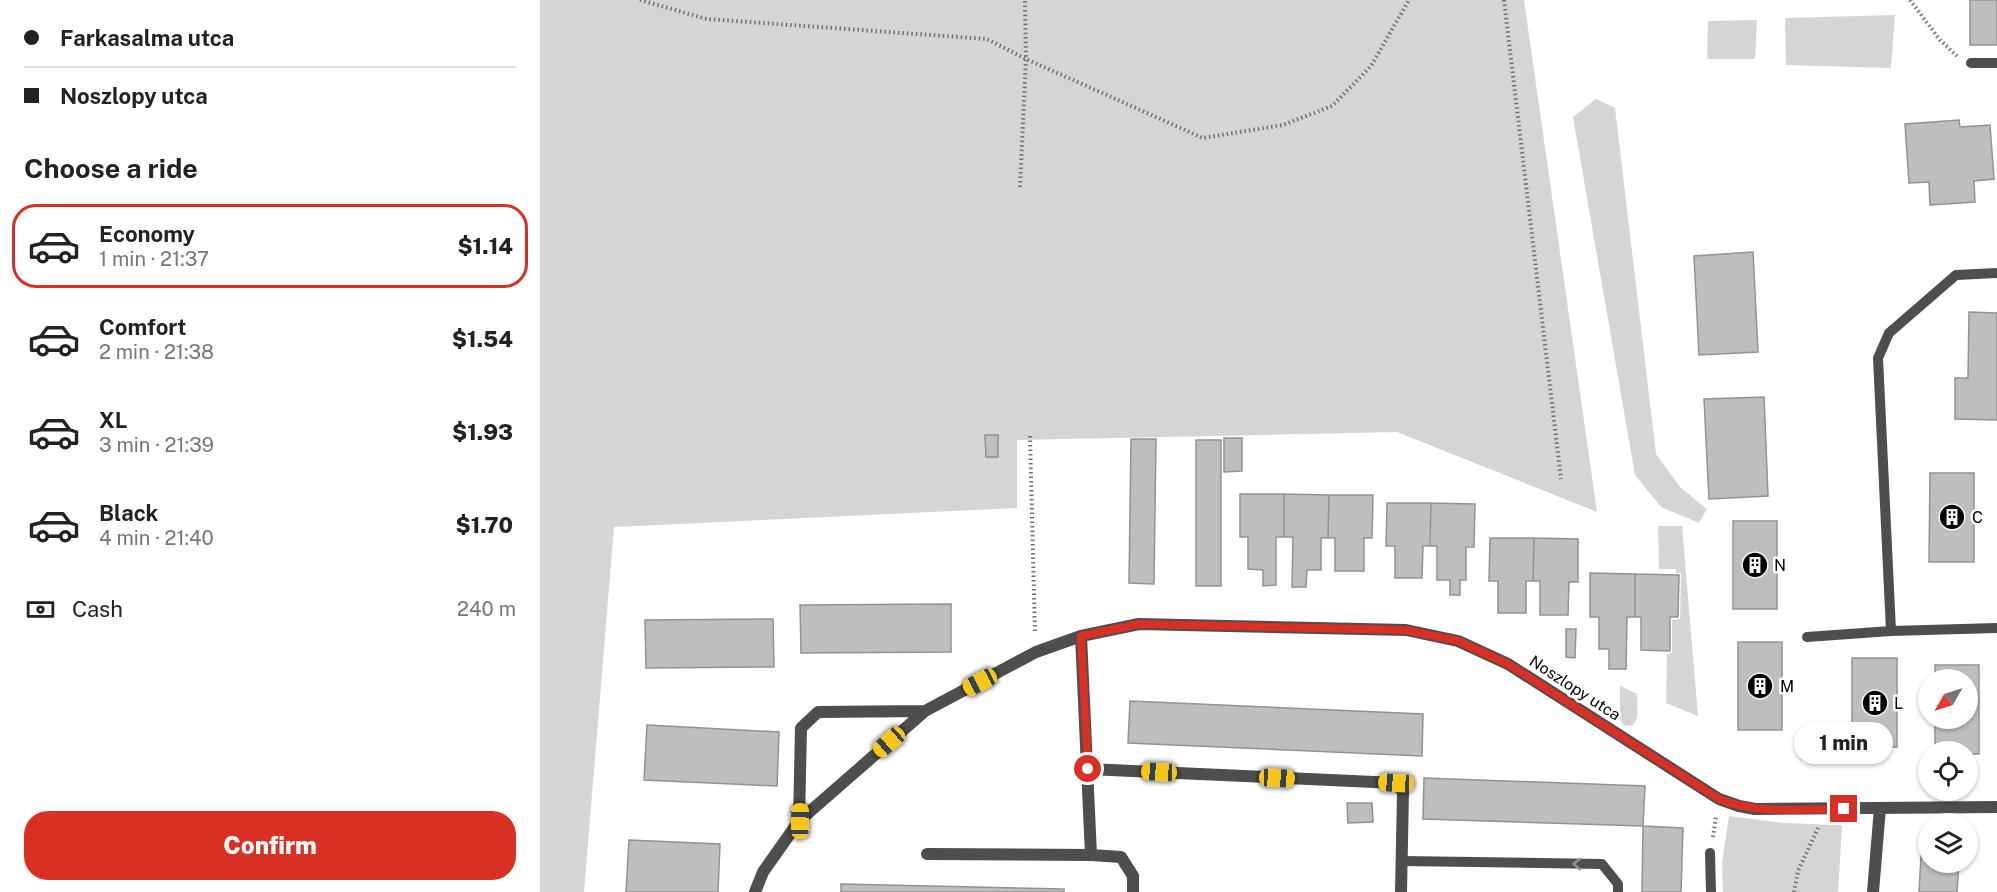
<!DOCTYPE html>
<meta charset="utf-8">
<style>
body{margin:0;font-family:"Public Sans",sans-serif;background:#f2f2f2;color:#222;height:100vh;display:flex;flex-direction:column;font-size:22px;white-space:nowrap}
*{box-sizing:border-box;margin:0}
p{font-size:20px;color:#767676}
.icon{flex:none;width:33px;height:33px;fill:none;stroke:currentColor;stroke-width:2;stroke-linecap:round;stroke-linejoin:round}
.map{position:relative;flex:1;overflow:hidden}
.drawer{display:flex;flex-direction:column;background:#fff;width:540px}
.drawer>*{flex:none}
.hud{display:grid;align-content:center;height:132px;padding:0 24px;background:#fff}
.needle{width:39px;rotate:231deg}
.controls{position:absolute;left:1378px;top:669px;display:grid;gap:12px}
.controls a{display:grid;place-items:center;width:60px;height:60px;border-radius:50%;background:#fff;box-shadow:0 2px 4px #0004;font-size:30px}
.end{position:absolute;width:27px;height:27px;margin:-14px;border:8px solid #d93025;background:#fff;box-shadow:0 0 0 3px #fff}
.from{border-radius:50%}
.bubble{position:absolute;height:42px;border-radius:21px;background:#fff;box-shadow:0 2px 4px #0004;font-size:20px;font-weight:800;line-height:42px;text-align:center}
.car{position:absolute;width:18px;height:36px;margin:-18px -9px;border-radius:8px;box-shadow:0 0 4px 2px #0007;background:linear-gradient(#f5c518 24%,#345 0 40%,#f5c518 0 76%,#345 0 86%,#f5c518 0)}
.hud b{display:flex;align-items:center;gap:21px;height:57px;font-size:22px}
.hud b+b{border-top:2px solid #e0e0e0}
.hud i{width:15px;height:15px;background:#222}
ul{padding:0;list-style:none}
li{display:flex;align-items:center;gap:18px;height:84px;margin:0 12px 9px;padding:0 12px;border:3px solid transparent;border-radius:24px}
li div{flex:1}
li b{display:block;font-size:22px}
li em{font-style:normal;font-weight:800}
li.selected{border-color:#d93025}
li>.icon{width:54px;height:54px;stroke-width:1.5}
h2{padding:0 24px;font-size:27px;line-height:72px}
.pay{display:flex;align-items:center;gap:15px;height:66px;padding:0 24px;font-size:22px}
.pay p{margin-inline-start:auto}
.button{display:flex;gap:12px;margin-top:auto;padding:12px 24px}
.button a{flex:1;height:69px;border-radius:24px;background:#d93025;color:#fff;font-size:24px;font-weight:800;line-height:69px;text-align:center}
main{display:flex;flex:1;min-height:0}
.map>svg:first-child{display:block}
.green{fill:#d5d5d5}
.building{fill:#bebebe;stroke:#929292;stroke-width:1.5}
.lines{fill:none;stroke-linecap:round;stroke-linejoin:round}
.path{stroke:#707070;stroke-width:4;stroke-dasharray:1.5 3;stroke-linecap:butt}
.lane{stroke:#4e4e4e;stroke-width:10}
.street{stroke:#4e4e4e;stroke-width:12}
.oneway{stroke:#959595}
.route{stroke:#d93025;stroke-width:8}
.labels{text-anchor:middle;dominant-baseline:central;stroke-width:5;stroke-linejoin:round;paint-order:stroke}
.poi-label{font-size:16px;fill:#000;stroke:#fff;text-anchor:start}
.street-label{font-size:16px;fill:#000;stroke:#fff}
</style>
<main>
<section class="drawer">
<div class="hud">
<b><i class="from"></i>Farkasalma utca</b>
<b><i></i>Noszlopy utca</b>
</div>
<h2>Choose a ride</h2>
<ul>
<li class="selected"><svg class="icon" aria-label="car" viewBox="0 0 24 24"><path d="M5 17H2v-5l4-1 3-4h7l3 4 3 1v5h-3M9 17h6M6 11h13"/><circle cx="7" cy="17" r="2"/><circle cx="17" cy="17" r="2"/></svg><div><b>Economy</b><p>1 min · 21:37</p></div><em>$1.14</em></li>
<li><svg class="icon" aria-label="car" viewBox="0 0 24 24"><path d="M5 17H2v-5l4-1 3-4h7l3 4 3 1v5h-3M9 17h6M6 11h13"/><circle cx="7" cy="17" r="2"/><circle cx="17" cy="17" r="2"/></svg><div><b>Comfort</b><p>2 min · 21:38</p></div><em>$1.54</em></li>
<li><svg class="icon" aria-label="car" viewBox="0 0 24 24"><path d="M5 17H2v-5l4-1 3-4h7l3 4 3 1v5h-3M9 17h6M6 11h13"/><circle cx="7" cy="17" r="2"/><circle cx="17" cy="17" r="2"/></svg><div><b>XL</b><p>3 min · 21:39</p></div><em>$1.93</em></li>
<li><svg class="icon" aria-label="car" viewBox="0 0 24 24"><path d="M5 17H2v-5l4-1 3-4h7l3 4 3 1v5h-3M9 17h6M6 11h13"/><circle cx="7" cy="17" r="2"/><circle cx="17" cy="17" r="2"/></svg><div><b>Black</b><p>4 min · 21:40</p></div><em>$1.70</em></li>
</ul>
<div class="pay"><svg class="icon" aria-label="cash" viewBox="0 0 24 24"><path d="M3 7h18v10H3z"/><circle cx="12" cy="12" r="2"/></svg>Cash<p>240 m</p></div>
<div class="button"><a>Confirm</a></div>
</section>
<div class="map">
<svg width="1457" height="892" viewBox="0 0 1457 892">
<rect width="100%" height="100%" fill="#fff"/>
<!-- green -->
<path class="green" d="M0,0h984l73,512 -200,-80 -380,8v68l-403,19 -30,365h-44z
M1355,15l-4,53 -105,-3 -1,-47z
M1217,20l-2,39h-48l1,-38z
M1056,99l19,9 41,346 24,33 27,22 -8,14 -38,-16 -26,-32 -62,-358z
M1118,526h24l16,190 -32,-13 1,-49 5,-1v-33l8,-1 1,-46h-5v-4h-17z
M1080,686l17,8c0,11 5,39 -15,30l-2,-7z
M1189,816l54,7 59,2 -4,67h-115l-1,-29z"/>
<!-- building -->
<path class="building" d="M1430,0h27v45h-27z
M1419,120l1,7 30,-2 4,54 -20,2 1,21 -45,3 -1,-23 -20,1 -4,-59z
M1213,252l5,100 -59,3 -5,-99z
M1429,312l28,1v107l-42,-1v-41h13z
M1224,397l4,99 -59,3 -5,-100z
M445,435h13v22h-12z
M684,438h18v33l-18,1z
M591,439h25l-2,145 -25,-1z
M656,440h25v146h-25z
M1390,473h44v89h-45z
M700,494h44v43h-8v48l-13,1v-16l-15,-1v-32h-8z
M744,494l45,1 -1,43h-7v32h-14l-1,17h-14l1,-50h-9z
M789,495h44l-1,43h-8v33h-29v-33h-7z
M847,503h44l-1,43h-7l-1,32h-27v-32h-9z
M891,503l44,1 -1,43h-8v33h-6v15h-10v-15h-13v-34h-7z
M1193,521h44v88h-44z
M950,538h44l-1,43h-7v32h-28v-32h-9z
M994,538l44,1v43h-9l-1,33h-28v-34h-7z
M1050,573l45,1v43h-8l-1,52h-17v-20h-10v-32h-9z
M1095,574l44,1 -1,42h-8v34l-29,-1v-33h-6z
M411,604v48l-150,1 -1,-48z
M233,619l1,48 -128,1 -1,-48z
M1026,629h10l-1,29 -9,-1z
M1198,642h44v88h-44z
M1312,658h45v89h-45z
M1395,665h44v89h-11v-2h-33v-34h33v-38h-33z
M590,701l293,13 -1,42 -294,-13z
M107,725l132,7 -2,54 -133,-6z
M884,778l221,8 -2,40 -220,-7z
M807,803h25l1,19 -25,1z
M1103,826l40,2 -2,64h-39z
M89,840l91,4 -2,48h-92z
M1381,856h8v6h30l-2,30h-38z
M301,884l223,5v3h-223z"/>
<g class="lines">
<!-- path -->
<path class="path" d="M100,0l67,19 280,20 39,20 177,79 80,-13 49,-19 39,-40 38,-66
M964,0l57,479
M1370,0l30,40 17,16
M480,187l6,-128 -1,-59
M490,436l5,197
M1173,837l3,-20
M1254,892l4,-21 21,-45"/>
<!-- lane -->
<path class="lane" d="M1431,63h26
M1457,273l-41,2 -67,58 -11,25 13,273 106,-3
M1267,637l84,-6
M1170,853l1,39
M862,861l200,3 16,20v8"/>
<!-- street -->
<path class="street" d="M541,636l10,219 30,2 12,19v16
M548,769l308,14 7,9 -2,100
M259,821l2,-93 17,-16 107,-1
M387,854l164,1
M215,892l8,-20 36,-51 126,-110 111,-59 45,-16 58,-12 267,6 52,11 50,23 211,135 20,7 16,3 242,-2
M1333,892l7,-84"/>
</g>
<!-- one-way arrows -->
<defs><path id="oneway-chevron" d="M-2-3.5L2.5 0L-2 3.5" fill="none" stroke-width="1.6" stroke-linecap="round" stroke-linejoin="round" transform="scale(1.5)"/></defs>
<use class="oneway" href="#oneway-chevron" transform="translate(1037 864) rotate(-179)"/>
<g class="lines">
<!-- route -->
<path class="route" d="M548,769l-7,-133 58,-12 267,6 52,11 50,23 211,135c42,16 81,10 125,10"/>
</g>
<!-- icons -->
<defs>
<g id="building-disc" transform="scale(1.35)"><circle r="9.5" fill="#000" stroke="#fff"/><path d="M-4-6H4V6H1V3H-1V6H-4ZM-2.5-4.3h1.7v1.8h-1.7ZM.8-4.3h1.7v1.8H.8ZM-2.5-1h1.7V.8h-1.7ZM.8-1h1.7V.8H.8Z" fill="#fff"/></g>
</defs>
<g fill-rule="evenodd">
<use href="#building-disc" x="1412" y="517"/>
<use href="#building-disc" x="1215" y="565"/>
<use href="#building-disc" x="1220" y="686"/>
<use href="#building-disc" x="1335" y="703"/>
</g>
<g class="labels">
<!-- poi labels -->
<g class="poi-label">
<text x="1432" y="517">C</text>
<text x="1234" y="565">N</text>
<text x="1240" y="686">M</text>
<text x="1354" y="703">L</text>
</g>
<!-- street labels -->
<g class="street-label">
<text transform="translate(1035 688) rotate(33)">Noszlopy utca</text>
</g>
</g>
</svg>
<div class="controls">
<a><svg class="needle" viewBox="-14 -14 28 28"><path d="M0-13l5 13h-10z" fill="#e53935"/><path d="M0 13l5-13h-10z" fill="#767676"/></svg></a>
<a><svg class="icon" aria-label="locate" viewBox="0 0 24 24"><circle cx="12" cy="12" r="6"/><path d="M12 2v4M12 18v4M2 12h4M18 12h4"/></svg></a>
<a><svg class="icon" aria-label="layers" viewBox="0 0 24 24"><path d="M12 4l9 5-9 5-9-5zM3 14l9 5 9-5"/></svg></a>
</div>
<i class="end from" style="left:548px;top:769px"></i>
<i class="end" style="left:1304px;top:809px"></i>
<div class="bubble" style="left:1254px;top:722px;width:99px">1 min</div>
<i class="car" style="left:440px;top:682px;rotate:242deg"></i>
<i class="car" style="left:349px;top:742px;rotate:229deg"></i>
<i class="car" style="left:619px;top:772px;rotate:273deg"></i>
<i class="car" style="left:737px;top:778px;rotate:93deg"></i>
<i class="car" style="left:856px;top:783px;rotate:273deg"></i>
<i class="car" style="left:260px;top:821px;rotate:1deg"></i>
</div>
</main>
